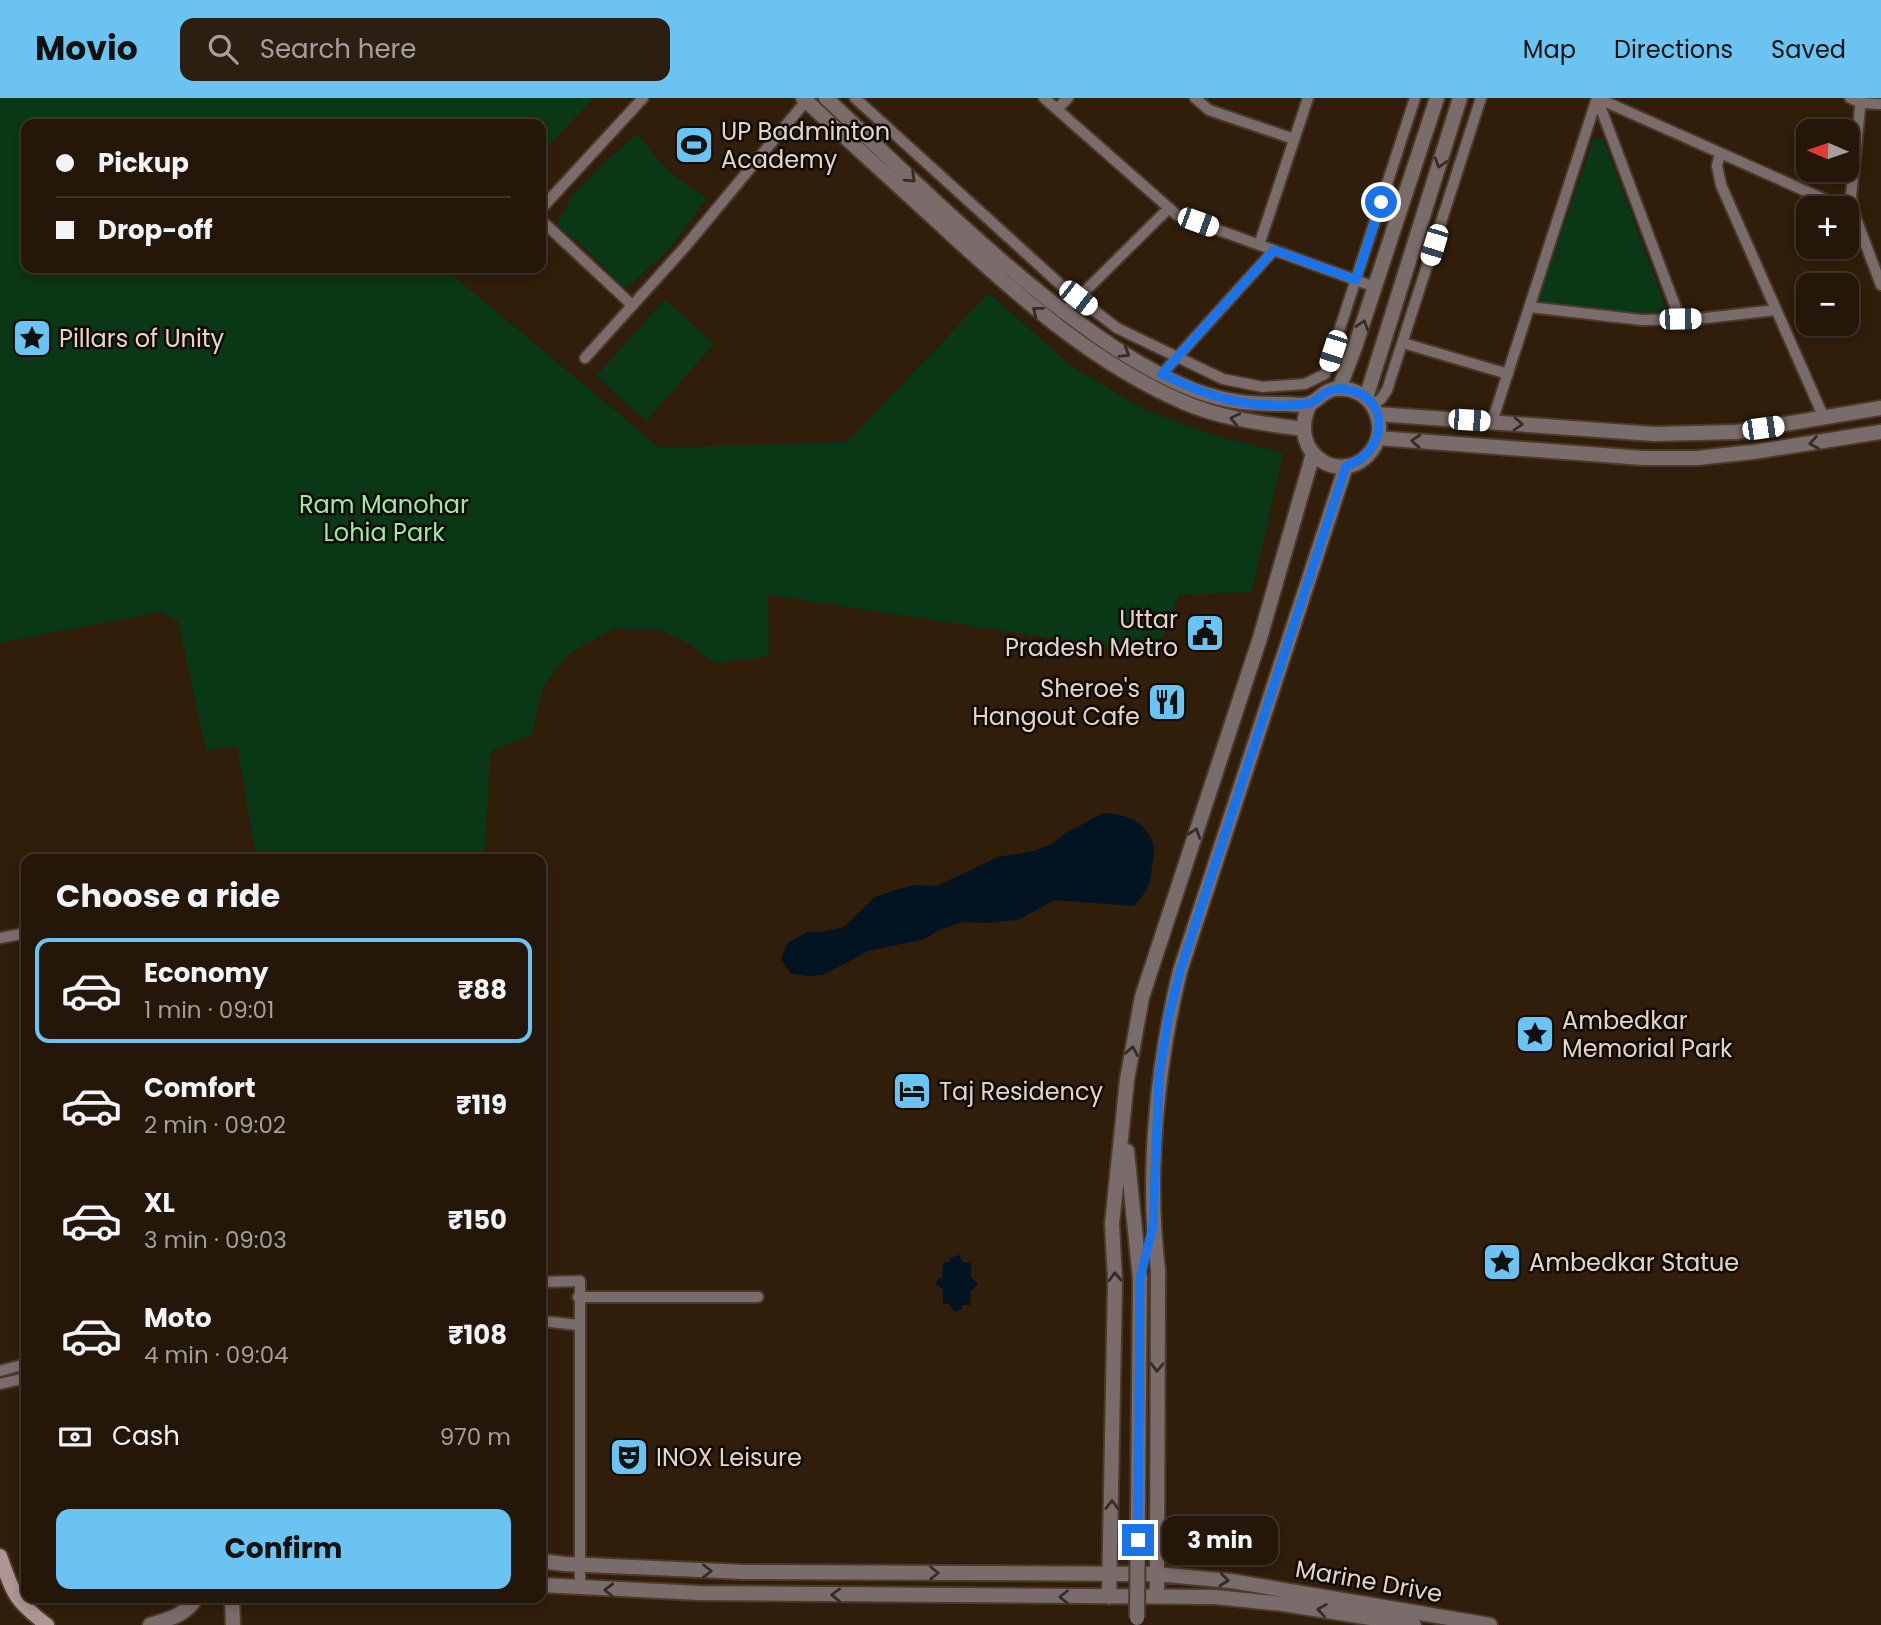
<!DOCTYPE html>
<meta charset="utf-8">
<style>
body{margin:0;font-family:Poppins,sans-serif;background:#2c1f12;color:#f1f3f6;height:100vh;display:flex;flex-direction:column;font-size:26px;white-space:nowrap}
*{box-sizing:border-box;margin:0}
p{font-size:23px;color:#a39f9c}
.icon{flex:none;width:38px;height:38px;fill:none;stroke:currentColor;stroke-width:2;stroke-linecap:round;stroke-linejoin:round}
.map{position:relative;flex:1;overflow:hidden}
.side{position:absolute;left:21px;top:756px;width:525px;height:749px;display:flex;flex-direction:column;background:#241608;border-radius:14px;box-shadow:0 4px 10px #0003,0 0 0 2px #413529}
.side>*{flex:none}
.guide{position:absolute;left:21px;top:21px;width:525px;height:154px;border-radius:14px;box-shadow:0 4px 10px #0003,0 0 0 2px #413529;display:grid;align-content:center;height:154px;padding:0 35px;background:#241608}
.needle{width:46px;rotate:272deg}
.tools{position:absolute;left:1796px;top:21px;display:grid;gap:14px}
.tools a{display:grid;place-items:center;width:63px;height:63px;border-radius:14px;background:#241608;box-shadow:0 4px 10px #0003,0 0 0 2px #413529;font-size:35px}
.end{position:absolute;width:32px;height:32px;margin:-16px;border:9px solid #1a73e8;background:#fff;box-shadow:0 0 0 4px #fff}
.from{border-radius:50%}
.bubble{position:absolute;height:49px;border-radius:14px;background:#241608;box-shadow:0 4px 10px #0003,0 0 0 2px #413529;font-size:23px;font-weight:700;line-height:49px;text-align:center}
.car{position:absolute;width:21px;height:42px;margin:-21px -10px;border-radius:9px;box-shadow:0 0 5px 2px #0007;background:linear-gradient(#fff 24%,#345 0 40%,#fff 0 76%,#345 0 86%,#fff 0)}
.guide b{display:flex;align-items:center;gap:24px;height:66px;font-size:26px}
.guide b+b{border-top:2px solid #413529}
.guide i{width:18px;height:18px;background:#f1f3f6}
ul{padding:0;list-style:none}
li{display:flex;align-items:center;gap:21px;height:105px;margin:0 14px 10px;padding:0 21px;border:4px solid transparent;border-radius:14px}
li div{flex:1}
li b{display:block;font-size:26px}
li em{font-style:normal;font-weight:700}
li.on{border-color:#6ac3f1}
li>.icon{width:63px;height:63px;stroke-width:1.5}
h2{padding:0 35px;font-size:32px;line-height:84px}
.pay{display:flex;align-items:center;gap:18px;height:77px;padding:0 35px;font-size:26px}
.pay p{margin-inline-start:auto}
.action{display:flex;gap:14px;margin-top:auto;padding:14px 35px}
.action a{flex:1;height:80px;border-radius:14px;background:#6ac3f1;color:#111;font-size:28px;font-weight:700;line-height:80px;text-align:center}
header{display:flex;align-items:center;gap:42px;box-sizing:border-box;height:98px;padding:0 35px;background:#6ac3f1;color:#111}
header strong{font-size:33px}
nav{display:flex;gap:38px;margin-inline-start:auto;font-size:24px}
.search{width:490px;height:63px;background:#2c1f12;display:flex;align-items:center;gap:18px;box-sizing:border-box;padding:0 24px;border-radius:14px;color:#a39f9c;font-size:26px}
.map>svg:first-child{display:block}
.green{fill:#0a3715}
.water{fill:#021422}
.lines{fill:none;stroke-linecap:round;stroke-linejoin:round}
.minor-casing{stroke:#4c3a29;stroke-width:14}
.tertiary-casing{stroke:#4c3a29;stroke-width:18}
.secondary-casing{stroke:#4c3a29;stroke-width:18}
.minor{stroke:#7a6c6a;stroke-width:10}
.tertiary{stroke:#7a6c6a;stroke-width:14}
.secondary{stroke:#ad9694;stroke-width:14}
.tertiary-bridge-casing{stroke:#4c3a29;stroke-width:18;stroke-linecap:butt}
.tertiary-bridge{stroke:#7a6c6a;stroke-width:14}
.oneway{stroke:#362c27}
.route{stroke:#1a73e8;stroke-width:9}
.labels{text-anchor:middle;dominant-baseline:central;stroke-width:5;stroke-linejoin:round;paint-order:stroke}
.poi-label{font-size:24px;fill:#e2d5c9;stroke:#120a03;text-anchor:start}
.park-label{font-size:24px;fill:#99eca3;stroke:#120a03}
.street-label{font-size:24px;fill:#e2d5c9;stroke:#120a03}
</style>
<header>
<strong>Movio</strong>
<div class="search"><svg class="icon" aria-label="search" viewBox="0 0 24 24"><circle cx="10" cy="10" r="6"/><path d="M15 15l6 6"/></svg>Search here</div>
<nav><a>Map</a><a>Directions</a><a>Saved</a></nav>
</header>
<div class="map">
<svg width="1881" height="1527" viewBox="0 0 1881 1527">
<rect width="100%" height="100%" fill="#301d0a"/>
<!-- green -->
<path class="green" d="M0,0h594l-53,55v-29h-515v144h418l216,180 187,-6 142,-149 81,72 75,45 75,27 63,16 -31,139 -73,3 -23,59 -388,-59 1,61 -55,7 -28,-21 -28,-13h-44l-44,24 -27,33 -11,49 -41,16 -7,108h-228l-19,-113 -31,5 -28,-130 -18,-9 -160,31z
M638,36c23,31 37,45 69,64l-35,48 -48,45c-22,-26 -40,-48 -69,-65l18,-31 31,-32z
M1594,39l10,3 64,173h-30l-101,-10z
M665,201l49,45 -68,77 -50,-45z"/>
<!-- water -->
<path class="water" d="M1103,715c33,1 58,18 49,54 -1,7 -2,16 -5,22 -3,6 -9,12 -13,17l-80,-6 -36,20 -30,3 -25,-1 -24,8 -14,9 -57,12 -45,24 -15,1 -18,-3 -9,-15 7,-15 19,-11h14l23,-5 31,-30 24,-8 17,-4 21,1 61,-29 36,-6 18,-7 14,-11z
M959,1157l5,8h7v14l7,7 -4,5 -3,1 -1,15h-7l-2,5 -6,2 -6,-8h-6v-15l-7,-5 3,-6h3l1,-15 6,-1 1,-4z"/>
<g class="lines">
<!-- minor casing -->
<g class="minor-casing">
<path id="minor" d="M855,0l207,188 55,42 106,51 40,8 42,-3 20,-10 90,-276
M1044,0l133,117 198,72
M1195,0l14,12 85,29
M1597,0l240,107 15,-1
M1597,0l83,221
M1850,0l11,5 20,1
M1861,0l-10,98 4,20 26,69
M1057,11l11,-11
M1720,55l-3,13 4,19 103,233
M541,111l102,-111
M541,122l91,85
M1259,147l49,-147
M1529,209l113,13 55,-1 79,-9
M1064,214l105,-104
M1403,245l105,31
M585,260l100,-111 121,-146
M1162,276l112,-124
M1372,307l9,-6 6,-9 94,-292
M1492,324l105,-324
M0,840l26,-5
M541,1184l39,-1v307
M578,1199h180
M541,1223l37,4
M0,1273l26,-7
M0,1286l26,-6"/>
</g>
<!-- tertiary casing -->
<g class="tertiary-casing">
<path id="tertiary" d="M803,0c49,46 99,91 149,137 71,65 142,128 231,167 39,17 79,21 119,27
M826,0c73,69 145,140 224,203 44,34 91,68 144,89 34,13 57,14 93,14 6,0 15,2 21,0 13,-3 15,-18 38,-15 28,4 43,37 26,61 -28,39 -87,4 -62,-46
M1339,291l15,-39 83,-252
M1366,300l94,-300
M1377,316l277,20 82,-2 145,-24
M1378,340l265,20h54l56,-6 128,-20
M1127,1053l13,128
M541,1463l24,3 179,8 412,2 75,7 259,44
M541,1487l158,8 516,4 68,7 131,21
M1109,1499l6,-316 -3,-57 15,-144 15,-83 118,-359 53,-184
M1157,1499l1,-327c-12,-96 -1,-205 22,-299l166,-505
M232,1500l1,27
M150,1527c18,-6 35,-9 46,-27"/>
</g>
<!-- secondary casing -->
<g class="secondary-casing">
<path id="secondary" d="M0,1458c14,39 14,44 47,69"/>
</g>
<!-- minor -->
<use href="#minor" class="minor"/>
<!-- tertiary -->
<use href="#tertiary" class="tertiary"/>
<!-- secondary -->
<use href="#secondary" class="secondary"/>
<!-- tertiary-bridge casing -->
<g class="tertiary-bridge-casing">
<path id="tertiary-bridge" d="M1137,1520l3,-339"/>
</g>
<!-- tertiary-bridge -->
<use href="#tertiary-bridge" class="tertiary-bridge"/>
</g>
<!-- one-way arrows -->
<defs><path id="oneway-chevron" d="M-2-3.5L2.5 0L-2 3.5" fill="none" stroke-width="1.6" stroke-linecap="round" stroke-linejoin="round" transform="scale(1.75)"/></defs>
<g class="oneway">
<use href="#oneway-chevron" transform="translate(1440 65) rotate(107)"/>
<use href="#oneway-chevron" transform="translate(911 80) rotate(43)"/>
<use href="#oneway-chevron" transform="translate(1037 213) rotate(-142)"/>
<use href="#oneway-chevron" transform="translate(1363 227) rotate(-72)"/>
<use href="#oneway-chevron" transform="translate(1125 255) rotate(31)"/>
<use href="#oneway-chevron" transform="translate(1235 321) rotate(-167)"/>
<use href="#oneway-chevron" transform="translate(1518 326) rotate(4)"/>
<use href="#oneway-chevron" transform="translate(1416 343) rotate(-176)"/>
<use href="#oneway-chevron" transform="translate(1814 345) rotate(171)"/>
<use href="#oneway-chevron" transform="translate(1195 735) rotate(-72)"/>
<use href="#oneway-chevron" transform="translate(1132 953) rotate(-80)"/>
<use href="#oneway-chevron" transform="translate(1115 1179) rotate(-92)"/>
<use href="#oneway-chevron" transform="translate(1157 1269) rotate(91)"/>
<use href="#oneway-chevron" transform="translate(1112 1407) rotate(-89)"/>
<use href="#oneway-chevron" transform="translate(707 1473)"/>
<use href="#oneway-chevron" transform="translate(934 1475)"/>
<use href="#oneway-chevron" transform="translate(1224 1482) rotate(6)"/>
<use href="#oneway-chevron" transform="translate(609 1492) rotate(-178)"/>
<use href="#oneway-chevron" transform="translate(836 1497) rotate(-179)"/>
<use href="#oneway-chevron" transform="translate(1064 1499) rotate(180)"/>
<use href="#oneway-chevron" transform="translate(1322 1512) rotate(-171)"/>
</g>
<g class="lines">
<!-- route -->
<path class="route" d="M1138,1442l2,-261 13,-53 6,-150 9,-57 12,-48 166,-505c41,-13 46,-67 3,-76 -25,-6 -29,13 -43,14 -57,5 -94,-5 -144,-30l112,-124 82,30 25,-78"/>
</g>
<!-- icons -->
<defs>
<g id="stadium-square" transform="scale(2.0125)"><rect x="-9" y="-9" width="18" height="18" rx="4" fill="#6ac3f1" stroke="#120a03"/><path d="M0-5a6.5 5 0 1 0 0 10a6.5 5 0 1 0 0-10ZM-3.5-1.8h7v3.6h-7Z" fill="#111"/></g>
<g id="sight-square" transform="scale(2.0125)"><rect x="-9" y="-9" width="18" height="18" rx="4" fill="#6ac3f1" stroke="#120a03"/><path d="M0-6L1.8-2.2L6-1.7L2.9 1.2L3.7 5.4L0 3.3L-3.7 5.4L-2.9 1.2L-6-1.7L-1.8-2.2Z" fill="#111"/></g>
<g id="civic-square" transform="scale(2.0125)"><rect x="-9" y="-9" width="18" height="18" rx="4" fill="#6ac3f1" stroke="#120a03"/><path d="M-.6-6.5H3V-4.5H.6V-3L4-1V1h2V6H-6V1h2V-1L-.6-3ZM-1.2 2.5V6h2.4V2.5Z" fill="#111"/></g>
<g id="restaurant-square" transform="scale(2.0125)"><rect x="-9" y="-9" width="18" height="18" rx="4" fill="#6ac3f1" stroke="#120a03"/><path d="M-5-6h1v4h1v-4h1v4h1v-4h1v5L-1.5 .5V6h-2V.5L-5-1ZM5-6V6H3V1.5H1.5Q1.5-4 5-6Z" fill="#111"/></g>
<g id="hotel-square" transform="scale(2.0125)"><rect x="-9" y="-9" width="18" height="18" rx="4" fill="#6ac3f1" stroke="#120a03"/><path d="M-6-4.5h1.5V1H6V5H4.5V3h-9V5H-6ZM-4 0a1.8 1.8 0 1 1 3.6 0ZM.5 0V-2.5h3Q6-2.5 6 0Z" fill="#111"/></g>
<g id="theatre-square" transform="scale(2.0125)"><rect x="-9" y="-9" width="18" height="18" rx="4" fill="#6ac3f1" stroke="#120a03"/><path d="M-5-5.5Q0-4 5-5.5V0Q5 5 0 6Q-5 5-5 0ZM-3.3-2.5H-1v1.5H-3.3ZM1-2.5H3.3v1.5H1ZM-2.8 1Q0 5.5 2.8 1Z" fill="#111"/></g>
</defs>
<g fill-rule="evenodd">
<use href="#stadium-square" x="694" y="47"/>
<use href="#sight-square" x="32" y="240"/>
<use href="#civic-square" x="1205" y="535"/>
<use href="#restaurant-square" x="1167" y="604"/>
<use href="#sight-square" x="1535" y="936"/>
<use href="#hotel-square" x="912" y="993"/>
<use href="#sight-square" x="1502" y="1164"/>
<use href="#theatre-square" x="629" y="1359"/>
</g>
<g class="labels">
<!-- poi labels -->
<g class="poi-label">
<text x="721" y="33">UP Badminton<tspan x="721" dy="28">Academy</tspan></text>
<text x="59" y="240">Pillars of Unity</text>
<text x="1178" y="521" text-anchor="end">Uttar<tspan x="1178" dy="28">Pradesh Metro</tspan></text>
<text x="1140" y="590" text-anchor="end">Sheroe's<tspan x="1140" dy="28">Hangout Cafe</tspan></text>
<text x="1562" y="922">Ambedkar<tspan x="1562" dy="28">Memorial Park</tspan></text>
<text x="939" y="993">Taj Residency</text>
<text x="1529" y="1164">Ambedkar Statue</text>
<text x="656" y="1359">INOX Leisure</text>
</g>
<!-- park labels -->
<g class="park-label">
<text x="384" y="406">Ram Manohar<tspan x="384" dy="28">Lohia Park</tspan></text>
</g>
<!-- street labels -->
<g class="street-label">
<text transform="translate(1369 1483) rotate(10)">Marine Drive</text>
</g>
</g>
</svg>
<div class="tools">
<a><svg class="needle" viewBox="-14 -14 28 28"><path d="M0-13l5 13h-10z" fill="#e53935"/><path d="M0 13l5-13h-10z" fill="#a39f9c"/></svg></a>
<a>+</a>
<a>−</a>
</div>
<i class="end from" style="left:1381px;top:104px"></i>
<i class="end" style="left:1138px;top:1442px"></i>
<div class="bubble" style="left:1162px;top:1418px;width:116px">3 min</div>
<i class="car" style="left:1198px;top:124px;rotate:110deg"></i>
<i class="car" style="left:1434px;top:147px;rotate:197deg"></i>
<i class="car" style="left:1078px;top:200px;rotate:128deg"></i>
<i class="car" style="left:1680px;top:221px;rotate:89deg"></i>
<i class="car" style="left:1333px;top:253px;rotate:198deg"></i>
<i class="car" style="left:1469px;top:322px;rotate:94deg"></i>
<i class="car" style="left:1763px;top:330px;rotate:82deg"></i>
<div class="guide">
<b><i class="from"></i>Pickup</b>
<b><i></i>Drop-off</b>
</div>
<section class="side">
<h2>Choose a ride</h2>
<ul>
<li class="on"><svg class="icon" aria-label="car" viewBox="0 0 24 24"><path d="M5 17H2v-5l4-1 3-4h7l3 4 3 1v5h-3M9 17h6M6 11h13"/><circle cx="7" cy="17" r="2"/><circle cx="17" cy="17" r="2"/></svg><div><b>Economy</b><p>1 min · 09:01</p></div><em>₹88</em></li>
<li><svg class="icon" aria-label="car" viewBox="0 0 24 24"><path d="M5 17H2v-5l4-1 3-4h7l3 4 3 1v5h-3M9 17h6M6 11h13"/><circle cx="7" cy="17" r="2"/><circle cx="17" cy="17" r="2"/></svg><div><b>Comfort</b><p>2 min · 09:02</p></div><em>₹119</em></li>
<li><svg class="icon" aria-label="car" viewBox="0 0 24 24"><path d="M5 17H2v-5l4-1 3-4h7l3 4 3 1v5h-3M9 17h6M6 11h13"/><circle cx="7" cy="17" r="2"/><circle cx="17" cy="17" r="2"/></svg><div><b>XL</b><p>3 min · 09:03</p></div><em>₹150</em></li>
<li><svg class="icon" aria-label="car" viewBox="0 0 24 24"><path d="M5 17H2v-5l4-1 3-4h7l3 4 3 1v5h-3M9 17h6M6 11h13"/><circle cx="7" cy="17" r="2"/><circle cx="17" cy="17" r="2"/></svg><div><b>Moto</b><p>4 min · 09:04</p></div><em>₹108</em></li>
</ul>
<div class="pay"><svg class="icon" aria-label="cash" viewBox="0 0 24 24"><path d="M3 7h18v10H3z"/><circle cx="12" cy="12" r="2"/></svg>Cash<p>970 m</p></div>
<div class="action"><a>Confirm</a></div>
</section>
</div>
